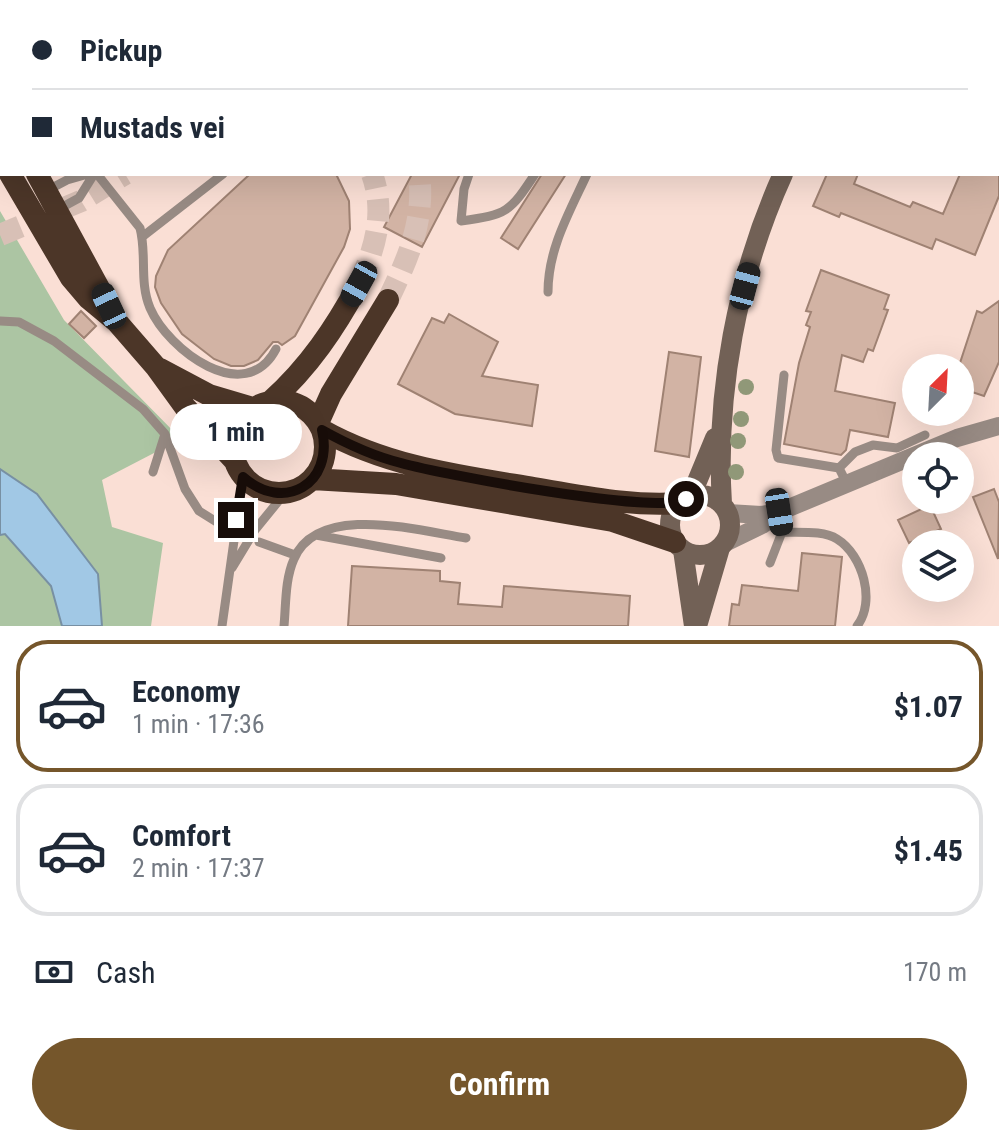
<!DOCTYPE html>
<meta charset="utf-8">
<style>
body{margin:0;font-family:"Roboto Condensed",sans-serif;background:#f6f6f7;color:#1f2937;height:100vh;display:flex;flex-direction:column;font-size:30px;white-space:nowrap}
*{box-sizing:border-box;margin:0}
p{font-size:26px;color:#747a83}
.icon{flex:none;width:44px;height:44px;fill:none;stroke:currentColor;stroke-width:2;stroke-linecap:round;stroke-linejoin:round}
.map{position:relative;height:626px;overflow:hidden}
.drawer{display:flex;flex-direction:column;background:#fff;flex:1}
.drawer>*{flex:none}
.guide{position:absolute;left:0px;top:0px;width:1000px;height:176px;box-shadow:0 8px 32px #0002;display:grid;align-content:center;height:176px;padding:0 32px;background:#fff}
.needle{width:52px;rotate:24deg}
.fabs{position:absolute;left:902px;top:354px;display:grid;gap:16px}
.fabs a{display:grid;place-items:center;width:72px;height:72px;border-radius:50%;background:#fff;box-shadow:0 8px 32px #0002;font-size:40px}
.end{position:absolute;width:36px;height:36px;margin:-18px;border:10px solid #180d09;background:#fff;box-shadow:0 0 0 4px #fff}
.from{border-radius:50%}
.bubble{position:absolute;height:56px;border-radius:28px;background:#fff;box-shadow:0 8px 32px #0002;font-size:26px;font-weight:700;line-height:56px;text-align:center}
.car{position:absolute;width:24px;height:48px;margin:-24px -12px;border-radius:10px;box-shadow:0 0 6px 2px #0007;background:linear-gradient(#222 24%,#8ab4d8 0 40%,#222 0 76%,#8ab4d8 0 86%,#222 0)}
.guide b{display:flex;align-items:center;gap:28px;height:76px;font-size:30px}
.guide b+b{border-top:2px solid #e0e1e3}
.guide i{width:20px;height:20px;background:#1f2937}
ul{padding:14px 0 0;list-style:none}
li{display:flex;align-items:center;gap:24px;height:132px;margin:0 16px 12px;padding:0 16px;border:4px solid #e0e1e3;border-radius:32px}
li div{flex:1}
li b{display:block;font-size:30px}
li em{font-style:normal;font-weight:700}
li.current{border-color:#75562b}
li>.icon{width:72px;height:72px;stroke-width:1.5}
.pay{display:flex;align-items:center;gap:20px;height:88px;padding:0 32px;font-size:30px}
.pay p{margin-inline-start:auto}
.cta{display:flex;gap:16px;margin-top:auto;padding:16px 32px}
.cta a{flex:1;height:92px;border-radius:48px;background:#75562b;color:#fff;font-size:32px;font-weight:700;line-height:92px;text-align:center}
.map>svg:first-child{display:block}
.green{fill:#acc5a3}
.water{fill:#a1c8e5;stroke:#7890a3;stroke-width:2}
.building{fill:#d2b3a4;stroke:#9f8273;stroke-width:2}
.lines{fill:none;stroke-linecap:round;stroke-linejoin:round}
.trunk-tunnel{stroke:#d8c0b6;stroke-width:22;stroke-dasharray:22 11;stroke-linecap:butt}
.service{stroke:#988b84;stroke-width:9}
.minor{stroke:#988b84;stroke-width:18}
.secondary{stroke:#726156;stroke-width:20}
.trunk{stroke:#4c3628;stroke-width:22}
.tram{stroke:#6b5a54;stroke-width:2}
.tree{fill:#909878}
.route{stroke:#180d09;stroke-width:10}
</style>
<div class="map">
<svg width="999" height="626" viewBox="0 0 999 626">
<rect width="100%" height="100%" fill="#fadfd5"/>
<!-- green -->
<path class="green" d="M0,211l64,109 117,119 -79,41 10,47 51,16 -12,83h-151z"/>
<!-- water -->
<path class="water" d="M0,469l37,25 61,80 4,52h-40l-11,-40 -46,-52 -5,1z"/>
<!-- building -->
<path class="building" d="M250,174h86l13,27 1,28 -6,18 -49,89 -13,9 -4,-3h-5l-15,18 -14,6h-13l-17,-7 -32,-25 -21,-31 -6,-16 1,-11 12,-26z
M412,174h48l-38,73 -38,-20z
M542,174h24l-48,75 -17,-11z
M827,174h31l-4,10 56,23 3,-5 30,12 17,-40h39v22l-24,59 -39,-16 -4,10 -91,-36 -2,4 -26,-11z
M821,270l68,25 -5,14 4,1 -15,41 -5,-2 -5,13 -21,-7 -7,36 60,12 -7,34 -38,-7 -4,20 -5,5 -57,-11 15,-81 11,-36 -4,-2 5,-13 -5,-1z
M999,301v61l-15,34 -24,-8v-25l17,-52 5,2z
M81,311l15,15 -12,12 -15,-14z
M449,314l49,28 -16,34 56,9 -6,41 -77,-12 -57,-30 34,-66 12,5z
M669,352l32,5 -12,100 -34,-6z
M994,489l5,13 -1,57 -25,-62z
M930,505l11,24 -32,14 -11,-23z
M802,553l40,4 -7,69h-106l3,-22 7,1 3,-20 56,6z
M352,566l88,5v10l20,2 -2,21 44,3 2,-21 126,10 -2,30h-280z"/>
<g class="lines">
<!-- trunk-tunnel -->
<path class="trunk-tunnel" d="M180,2l1,-2
M222,2l2,-2
M308,2l2,-2
M362,2v-2
M0,235l81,-34 44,-27
M359,284c16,-36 27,-71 13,-110
M388,300c20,-42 37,-79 31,-126"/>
<!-- service -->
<path class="service" d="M685,2l1,-2
M97,174l43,54c7,26 -1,54 10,80 18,42 95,100 126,41
M469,174l-5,15 -3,32c46,-6 49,-9 74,-47
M48,190l19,-10 21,-6
M57,210l22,-12 15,-24
M142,237l81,-63
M548,292c0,-43 21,-79 39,-118
M0,321l19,1 35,19 89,68 22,25 20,55 14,22 24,15
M784,375l-8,75 2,8 61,10 8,16
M839,468l16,-16 18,-7 24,3 28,-13
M153,472l12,-38
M782,532c16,1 41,-2 55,7 26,16 39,63 20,87
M316,535l125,23
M259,542l36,13
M770,563l12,-31 -3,-20
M232,568l23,-38 30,-37
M222,626l21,-149
M284,626c2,-22 1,-47 10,-67 24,-57 126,-28 172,-21"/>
<!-- minor -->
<path class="minor" d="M728,513l33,2 18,-3
M725,543l37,-18 17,-13 178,-74 42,-12"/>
<!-- secondary -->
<path class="secondary" d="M866,2l1,-2
M670 525a30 30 0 1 1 60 0a30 30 0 1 1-60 0Z
M691,496l24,-58
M722,504c-7,-110 15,-229 61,-330
M683,550l11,76
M697,626l23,-78"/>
<!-- trunk -->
<path class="trunk" d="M0,98l2,4
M0,153l2,4
M10,174l61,104 17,20 29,24 39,45 29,40 49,53
M37,174l76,140
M160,369l49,26 44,13
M233 447a46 46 0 1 1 92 0a46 46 0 1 1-92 0Z
M271,401c38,-34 64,-73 88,-117
M318,423l13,-29 57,-94
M322,430c66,37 139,46 212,58 49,8 97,19 147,15
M312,479l84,5 217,37 62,21"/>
<!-- tram -->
<path class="tram" d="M998,0l1,1"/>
</g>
<!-- trees -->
<g class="tree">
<circle cx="746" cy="387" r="8"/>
<circle cx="741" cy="419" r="8"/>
<circle cx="738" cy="441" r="8"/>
<circle cx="736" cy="472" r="8"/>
</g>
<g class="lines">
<!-- route -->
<path class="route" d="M236,520l7,-43c41,36 91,7 79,-47 25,14 51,26 79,33 39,11 260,53 285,36"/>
</g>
</svg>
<div class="fabs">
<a><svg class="needle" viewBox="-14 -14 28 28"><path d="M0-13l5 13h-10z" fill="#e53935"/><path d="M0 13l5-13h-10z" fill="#747a83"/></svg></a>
<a><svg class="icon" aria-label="locate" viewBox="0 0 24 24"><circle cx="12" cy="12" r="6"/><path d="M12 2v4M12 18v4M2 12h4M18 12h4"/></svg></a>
<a><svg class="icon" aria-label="layers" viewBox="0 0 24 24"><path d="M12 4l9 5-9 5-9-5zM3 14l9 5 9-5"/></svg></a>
</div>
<i class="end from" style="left:686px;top:499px"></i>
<i class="end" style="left:236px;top:520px"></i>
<div class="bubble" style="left:170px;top:404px;width:132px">1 min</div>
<i class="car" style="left:359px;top:284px;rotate:209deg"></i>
<i class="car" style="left:745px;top:286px;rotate:15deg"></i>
<i class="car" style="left:109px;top:306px;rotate:335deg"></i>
<i class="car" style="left:779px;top:512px;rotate:171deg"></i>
<div class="guide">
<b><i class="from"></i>Pickup</b>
<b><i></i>Mustads vei</b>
</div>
</div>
<section class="drawer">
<ul>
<li class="current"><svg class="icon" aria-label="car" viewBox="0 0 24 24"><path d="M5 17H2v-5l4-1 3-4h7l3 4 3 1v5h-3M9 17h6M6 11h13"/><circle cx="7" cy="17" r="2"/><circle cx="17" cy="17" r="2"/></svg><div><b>Economy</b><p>1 min · 17:36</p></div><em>$1.07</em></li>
<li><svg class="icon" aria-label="car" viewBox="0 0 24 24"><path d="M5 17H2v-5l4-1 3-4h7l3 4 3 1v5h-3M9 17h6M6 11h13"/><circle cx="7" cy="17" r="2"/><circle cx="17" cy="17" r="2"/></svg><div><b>Comfort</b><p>2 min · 17:37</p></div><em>$1.45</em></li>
</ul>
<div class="pay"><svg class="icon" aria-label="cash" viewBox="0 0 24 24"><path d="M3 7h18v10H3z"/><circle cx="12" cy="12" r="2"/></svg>Cash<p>170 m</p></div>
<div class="cta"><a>Confirm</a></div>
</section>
